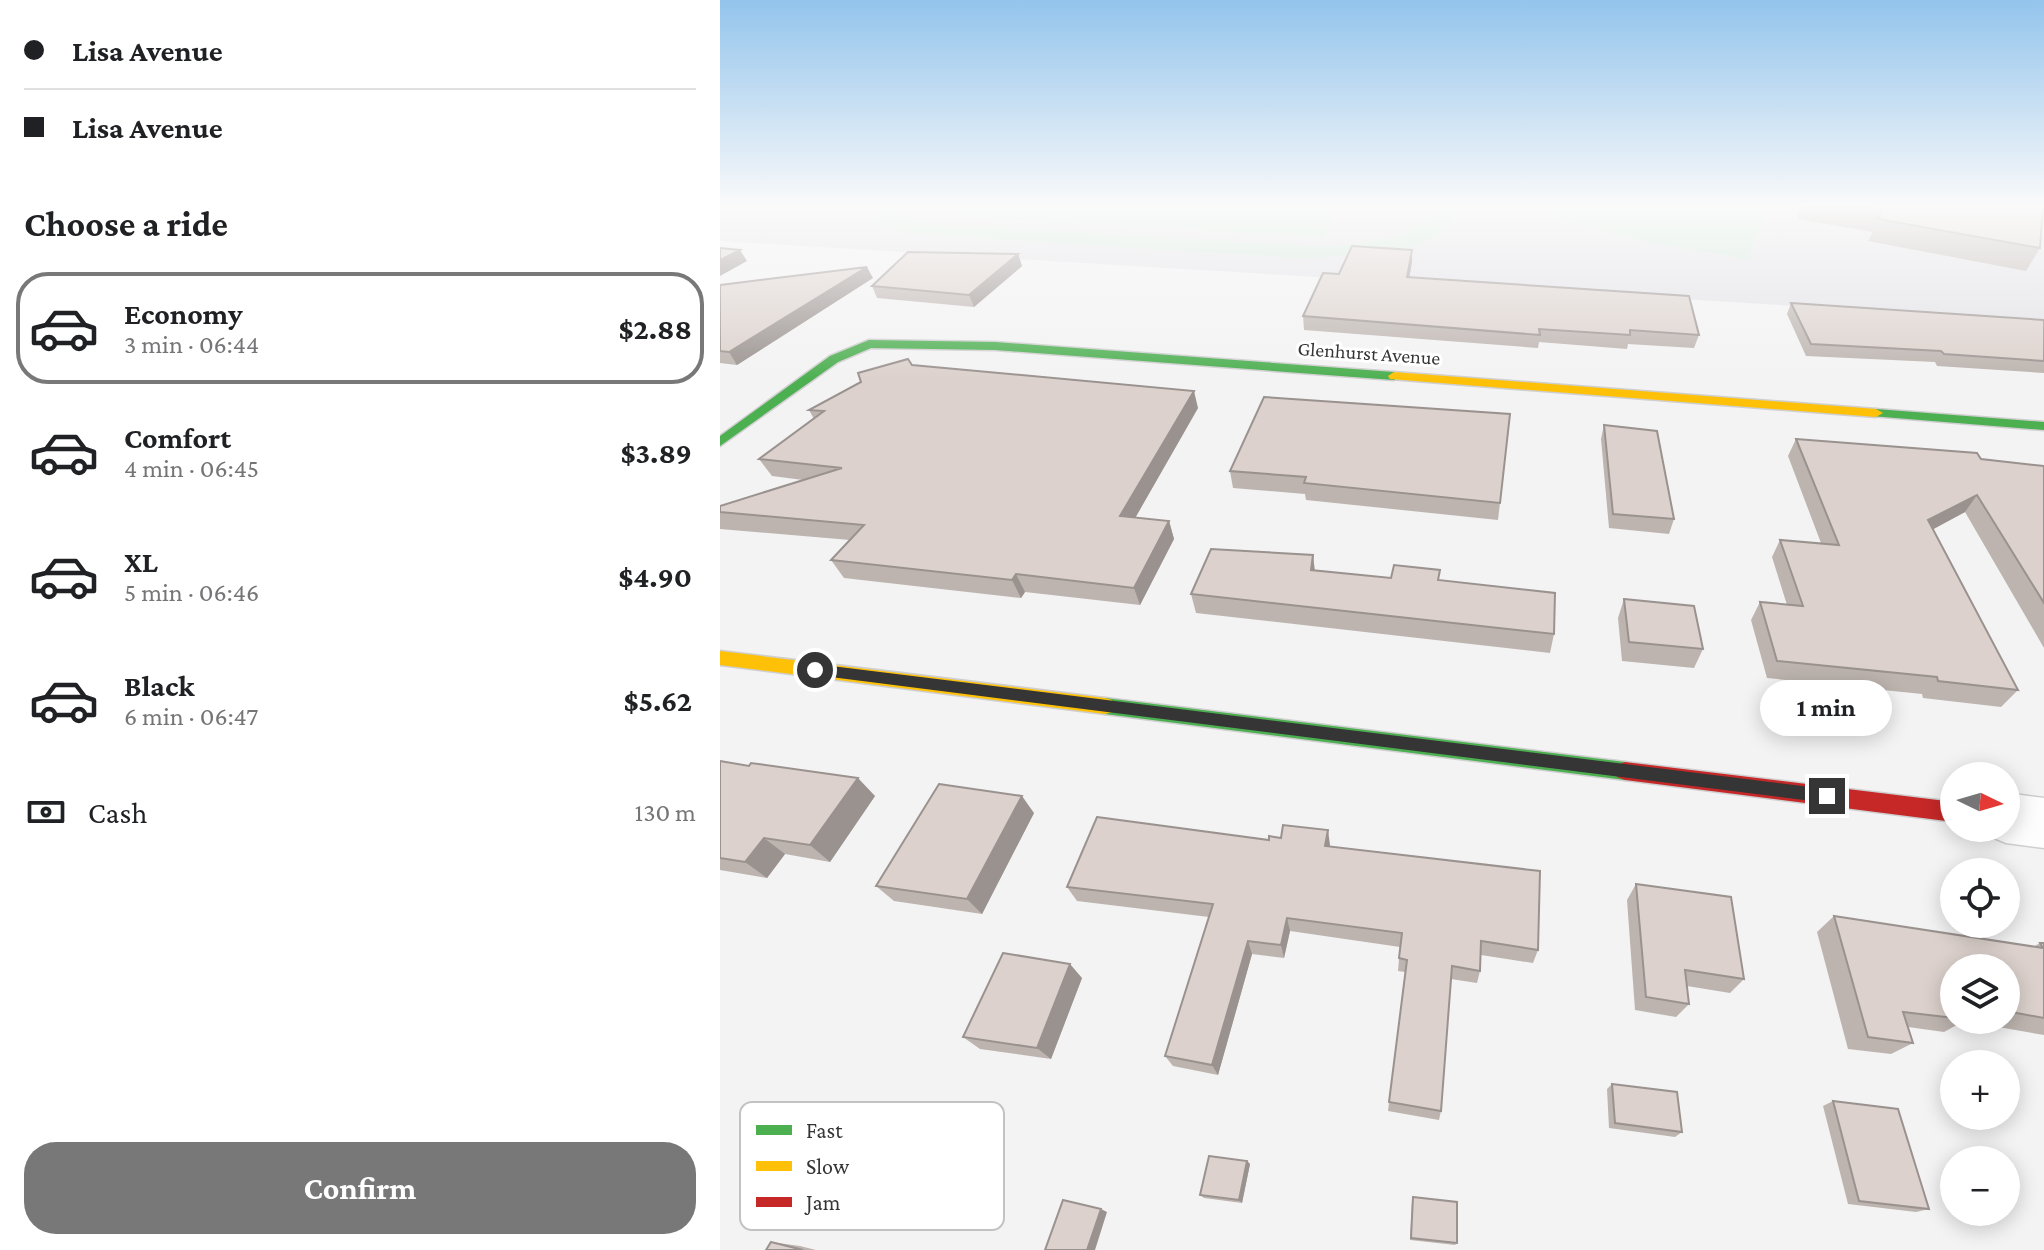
<!DOCTYPE html>
<meta charset="utf-8">
<style>
body{margin:0;font-family:"Crimson Pro",serif;background:#f2f2f2;color:#202124;height:100vh;display:flex;flex-direction:column;font-size:30px;white-space:nowrap}
*{box-sizing:border-box;margin:0}
p{font-size:26px;color:#757577}
.icon{flex:none;width:44px;height:44px;fill:none;stroke:currentColor;stroke-width:2;stroke-linecap:round;stroke-linejoin:round}
.map{position:relative;flex:1;overflow:hidden}
.sheet{display:flex;flex-direction:column;background:#fff;width:720px}
.sheet>*{flex:none}
.hud{display:grid;align-content:center;height:176px;padding:0 24px;background:#fff}
.needle{width:52px;rotate:95deg}
.buttons{position:absolute;left:1220px;top:762px;display:grid;gap:16px}
.buttons a{display:grid;place-items:center;width:80px;height:80px;border-radius:50%;background:#fff;box-shadow:0 4px 20px #0003;font-size:40px}
.end{position:absolute;width:36px;height:36px;margin:-18px;border:10px solid #353536;background:#fff;box-shadow:0 0 0 4px #fff}
.from{border-radius:50%}
.bubble{position:absolute;height:56px;border-radius:28px;background:#fff;box-shadow:0 4px 20px #0003;font-size:26px;font-weight:700;line-height:56px;text-align:center}
.hud b{display:flex;align-items:center;gap:28px;height:76px;font-size:30px}
.hud b+b{border-top:2px solid #e0e0e0}
.hud i{width:20px;height:20px;background:#202124}
ul{padding:0;list-style:none}
li{display:flex;align-items:center;gap:24px;height:112px;margin:0 16px 12px;padding:0 8px;border:4px solid transparent;border-radius:32px}
li div{flex:1}
li b{display:block;font-size:30px}
li em{font-style:normal;font-weight:700}
li.current{border-color:#787878}
li>.icon{width:72px;height:72px;stroke-width:1.5}
h2{padding:0 24px;font-size:36px;line-height:96px}
.pay{display:flex;align-items:center;gap:20px;height:88px;padding:0 24px;font-size:30px}
.pay p{margin-inline-start:auto}
.action{display:flex;gap:16px;margin-top:auto;padding:16px 24px}
.action a{flex:1;height:92px;border-radius:32px;background:#787878;color:#fff;font-size:32px;font-weight:700;line-height:92px;text-align:center}
main{display:flex;flex:1;min-height:0}
.map>svg:first-child{display:block}
.built{fill:#e2e2e7}
.green{fill:#cee9d6}
.lines{fill:none;stroke-linecap:round;stroke-linejoin:round}
.street-casing{stroke:#cfcfd0;stroke-width:3}
.fast-casing{stroke:#cfcfd0;stroke-width:3}
.slow-casing{stroke:#cfcfd0;stroke-width:3}
.jam-casing{stroke:#cfcfd0;stroke-width:3}
.street{fill:#fdfdfd;fill-rule:evenodd}
.fast{fill:#4caf50;fill-rule:evenodd}
.slow{fill:#ffc107;fill-rule:evenodd}
.jam{fill:#c62828;fill-rule:evenodd}
.wall{fill:#bdb4af;fill-rule:evenodd}
.shaded-wall{fill:#9a928f}
.building{fill:#dcd1cc;stroke:#9a928f;stroke-width:2}
.route{fill:#353536}
.labels{text-anchor:middle;dominant-baseline:central;stroke-width:6;stroke-linejoin:round;paint-order:stroke}
.far-street-label{font-size:20px;fill:#353536;stroke:#fff}
.key{fill:#fff;stroke:#c2c2c3;stroke-width:2}
.key-label{font-size:22px;fill:#353536}
</style>
<main>
<section class="sheet">
<div class="hud">
<b><i class="from"></i>Lisa Avenue</b>
<b><i></i>Lisa Avenue</b>
</div>
<h2>Choose a ride</h2>
<ul>
<li class="current"><svg class="icon" aria-label="car" viewBox="0 0 24 24"><path d="M5 17H2v-5l4-1 3-4h7l3 4 3 1v5h-3M9 17h6M6 11h13"/><circle cx="7" cy="17" r="2"/><circle cx="17" cy="17" r="2"/></svg><div><b>Economy</b><p>3 min · 06:44</p></div><em>$2.88</em></li>
<li><svg class="icon" aria-label="car" viewBox="0 0 24 24"><path d="M5 17H2v-5l4-1 3-4h7l3 4 3 1v5h-3M9 17h6M6 11h13"/><circle cx="7" cy="17" r="2"/><circle cx="17" cy="17" r="2"/></svg><div><b>Comfort</b><p>4 min · 06:45</p></div><em>$3.89</em></li>
<li><svg class="icon" aria-label="car" viewBox="0 0 24 24"><path d="M5 17H2v-5l4-1 3-4h7l3 4 3 1v5h-3M9 17h6M6 11h13"/><circle cx="7" cy="17" r="2"/><circle cx="17" cy="17" r="2"/></svg><div><b>XL</b><p>5 min · 06:46</p></div><em>$4.90</em></li>
<li><svg class="icon" aria-label="car" viewBox="0 0 24 24"><path d="M5 17H2v-5l4-1 3-4h7l3 4 3 1v5h-3M9 17h6M6 11h13"/><circle cx="7" cy="17" r="2"/><circle cx="17" cy="17" r="2"/></svg><div><b>Black</b><p>6 min · 06:47</p></div><em>$5.62</em></li>
</ul>
<div class="pay"><svg class="icon" aria-label="cash" viewBox="0 0 24 24"><path d="M3 7h18v10H3z"/><circle cx="12" cy="12" r="2"/></svg>Cash<p>130 m</p></div>
<div class="action"><a>Confirm</a></div>
</section>
<div class="map">
<svg width="1324" height="1250" viewBox="0 0 1324 1250">
<rect width="100%" height="100%" fill="#f3f3f4"/>
<!-- built -->
<path class="built" d="M0,206h1324v115l-1324,-80z"/>
<!-- green -->
<path class="green" d="M139,206h34l23,14 15,3 391,24c39,-3 82,-5 111,-34l-1,-7h28l-11,21 -17,12 -32,11 -38,5 -60,3 -390,-24c-21,-5 -43,-7 -53,-28z
M237,206h382l-15,31 -382,-21z
M810,206h258l-20,7 -21,46 -97,-16 -113,-29z"/>
<g class="lines">
<!-- street casing -->
<g class="street-casing">
<path id="street" d="M1286,793l38,5v50l-38,-5 -19,-8 -4,-7h23z"/>
</g>
<!-- fast casing -->
<g class="fast-casing">
<path id="fast" d="M149,340l126,2 399,30 6,4 -6,4 -399,-30 -124,-2 -33,14 -118,84v-10l110,-80z
M1156,409l168,13v8l-173,-14 -2,-3z
M385,698l520,64 8,3 3,6 -3,6 -8,3 -520,-66 -7,-2 -3,-6 3,-6z"/>
</g>
<!-- slow casing -->
<g class="slow-casing">
<path id="slow" d="M674,372l482,37 7,4 -7,4 -486,-38 -2,-3z
M0,651l385,47 7,2 3,6 -3,6 -7,2 -385,-49z"/>
</g>
<!-- jam casing -->
<g class="jam-casing">
<path id="jam" d="M905,762l329,40v20l-329,-42 -8,-3 -3,-6 3,-6z"/>
</g>
<!-- street -->
<use href="#street" class="street"/>
<!-- fast -->
<use href="#fast" class="fast"/>
<!-- slow -->
<use href="#slow" class="slow"/>
<!-- jam -->
<use href="#jam" class="jam"/>
</g>
<!-- wall -->
<path class="wall" d="M1081,206h242l-3,42 -14,23 -158,-30 5,-9 -76,-13z
M692,250v12l-3,15 290,58 -5,13 -66,-4 -1,5 -88,-7 -1,6 -234,-18 -1,-14 36,-42z
M298,254l4,12 -48,41 -97,-9 -5,-12z
M153,278l-136,87 -17,-2v-78z
M1071,303l253,17v53l-107,-7 -2,-4 -129,-6 -19,-42z
M192,365l286,43 -63,110 34,3 5,18 -34,66 -115,-13 -4,6 -177,-20 -13,-18 19,-20 -130,-11v-23l83,-26 -31,-4 -13,-17 55,-40 -5,-9z
M544,397l236,106 -2,17 -192,-20 -1,-6 -72,-6 -3,-17z
M884,425l70,94 -5,15 -60,-6 -8,-89z
M1076,439l248,27v182l-79,-136 -32,17 85,161 -17,17 -78,-9 -1,-4 -155,-16 -16,-58 9,-18 27,3 -15,-48 8,-17 41,3 -33,-87z
M593,555l2,16 76,7 48,2 115,54 -4,19 -354,-40 -5,-19z
M904,599l79,50 -9,19 -72,-7 -4,-43z
M0,761l155,35 -45,66 -45,-8 -18,24 -47,-8z
M314,813l-52,101 -88,-13 -18,-15z
M549,840l60,7 209,103 -5,13 -52,-8 -1,16 -3,12 -26,-4 -10,132 -2,9 -51,-9 17,-139 -7,-1 2,-24 -110,-16 -6,27 -32,-4 -34,121 -45,-9 -8,-10 44,-139 -132,-16 -10,-14z
M916,884l108,95 -14,14 -43,-7 2,18 -13,13 -41,-7 -8,-110z
M1114,916l199,31 7,-4h4v92l-80,-14 -20,11 -36,-5 5,16 -22,11 -43,-5 -31,-117zM1234,968h52v52h-52z
M362,978l-31,81 -71,-10 -17,-12z
M892,1084l70,48 -7,5 -66,-9 -2,-39z
M1113,1101l96,108 -13,3 -68,-8 -25,-98z
M527,1161l3,3 -8,39 -38,-5 -4,-3z
M692,1200l45,43 -2,2 -45,-5z
M51,1242l29,4 16,4h-50z"/>
<!-- shaded-wall -->
<path class="shaded-wall" d="M20,250l7,11 -27,15v-16z
M692,250v12l-5,28v-13z
M298,254l4,12 -48,41 -5,-12z
M147,267l6,11 -136,87 -8,-13z
M474,391l4,17 -72,126 -6,-18z
M1257,495l-12,17 -48,26 11,-18z
M449,521l5,18 -34,66 -6,-17z
M593,555l2,20 -4,-5z
M296,574l9,18 -4,6 -9,-18z
M138,778l17,18 -45,66 -20,-17z
M302,796l12,17 -52,101 -15,-15z
M608,830l2,15 -4,16 -1,-15z
M44,838l21,16 -18,24 -22,-16z
M567,918l3,13 -6,27 -3,-13z
M528,941l4,13 -34,121 -6,-10z
M350,964l12,14 -31,81 -14,-11z
M527,1161l3,3 -8,39 -3,-3z
M381,1209l6,3 -12,38h-8z"/>
<!-- building -->
<path class="building" d="M1138,206h185l-3,42 -162,-29 4,-9z
M632,246l60,4 -5,27 282,19 10,39 -69,-5v5l-91,-6 1,6 -237,-19 20,-43 16,1z
M0,248l20,2 -20,10z
M188,252l110,2 -49,41 -97,-9z
M147,267l-138,85 -9,-1v-66z
M1071,303l253,17v41l-100,-7 -3,-3 -130,-7z
M188,359l4,6 282,26 -74,125 49,5 -35,67 -118,-14 -4,6 -181,-20 33,-35 -144,-13v-6l122,-38 -83,-9 65,-48 -15,-1 52,-28 -3,-9z
M544,397l246,17 -10,89 -196,-20 2,-6 -76,-6z
M884,425l53,6 17,88 -61,-5z
M1076,439l181,14 4,6 63,7v137l-67,-108 -49,25 90,170 -80,-9 -1,-4 -160,-16 -17,-59 43,4 -23,-66 59,5z
M491,549l102,6 -2,15 80,8 3,-13 46,5 -2,10 117,13 -1,41 -363,-40z
M904,599l70,7 9,43 -74,-7z
M0,761l29,5 2,-3 107,15 -48,67 -46,-7 -19,24 -25,-4z
M219,784l83,12 -55,103 -91,-13z
M377,817l172,23v-4l12,2 2,-13 45,5 -3,16 215,25 -2,79 -57,-9 -1,30 -28,-5 -11,145 -52,-9 18,-142 -8,-2 3,-25 -115,-15 -6,27 -33,-4 -36,124 -47,-9 48,-152 -146,-17z
M916,884l95,13 13,82 -59,-9 4,34 -43,-7z
M1114,916l209,32 -3,-5h4v75l-38,-7v-43h-52v50l-51,-6 10,31 -45,-6z
M283,953l67,11 -33,84 -74,-11z
M892,1084l65,8 5,40 -67,-9z
M1113,1101l65,8 31,100 -70,-8z
M489,1156l38,5 -8,39 -39,-5z
M693,1197l44,5v41l-46,-5z
M343,1200l38,9 -14,41h-42z
M51,1242l32,8h-37z"/>
<!-- sky -->
<linearGradient id="sky" x2="0" y2="1"><stop stop-color="#93c4ec"/><stop offset="0.54" stop-color="#fafafa"/><stop offset="1" stop-color="#fafafa" stop-opacity="0"/></linearGradient>
<rect width="1324" height="381" fill="url(#sky)"/>
<!-- route -->
<path class="route" d="M95,664l1012,125 8,7 -8,7 -1012,-128 -7,-5z"/>
<g class="labels">
<!-- far-street labels -->
<g class="far-street-label">
<text transform="translate(649 353) rotate(4)">Glenhurst Avenue</text>
</g>
</g>
<!-- legend -->
<rect x="20" y="1102" width="264" height="128" rx="12" class="key"/>
<rect x="36" y="1125" width="36" height="10" fill="#4caf50"/>
<rect x="36" y="1161" width="36" height="10" fill="#ffc107"/>
<rect x="36" y="1197" width="36" height="10" fill="#c62828"/>
<g class="key-label">
<text x="86" y="1138">Fast</text>
<text x="86" y="1174">Slow</text>
<text x="86" y="1210">Jam</text>
</g>
</svg>
<div class="buttons">
<a><svg class="needle" viewBox="-14 -14 28 28"><path d="M0-13l5 13h-10z" fill="#e53935"/><path d="M0 13l5-13h-10z" fill="#757577"/></svg></a>
<a><svg class="icon" aria-label="locate" viewBox="0 0 24 24"><circle cx="12" cy="12" r="6"/><path d="M12 2v4M12 18v4M2 12h4M18 12h4"/></svg></a>
<a><svg class="icon" aria-label="layers" viewBox="0 0 24 24"><path d="M12 4l9 5-9 5-9-5zM3 14l9 5 9-5"/></svg></a>
<a>+</a>
<a>−</a>
</div>
<i class="end from" style="left:95px;top:670px"></i>
<i class="end" style="left:1107px;top:796px"></i>
<div class="bubble" style="left:1040px;top:680px;width:132px">1 min</div>
</div>
</main>
